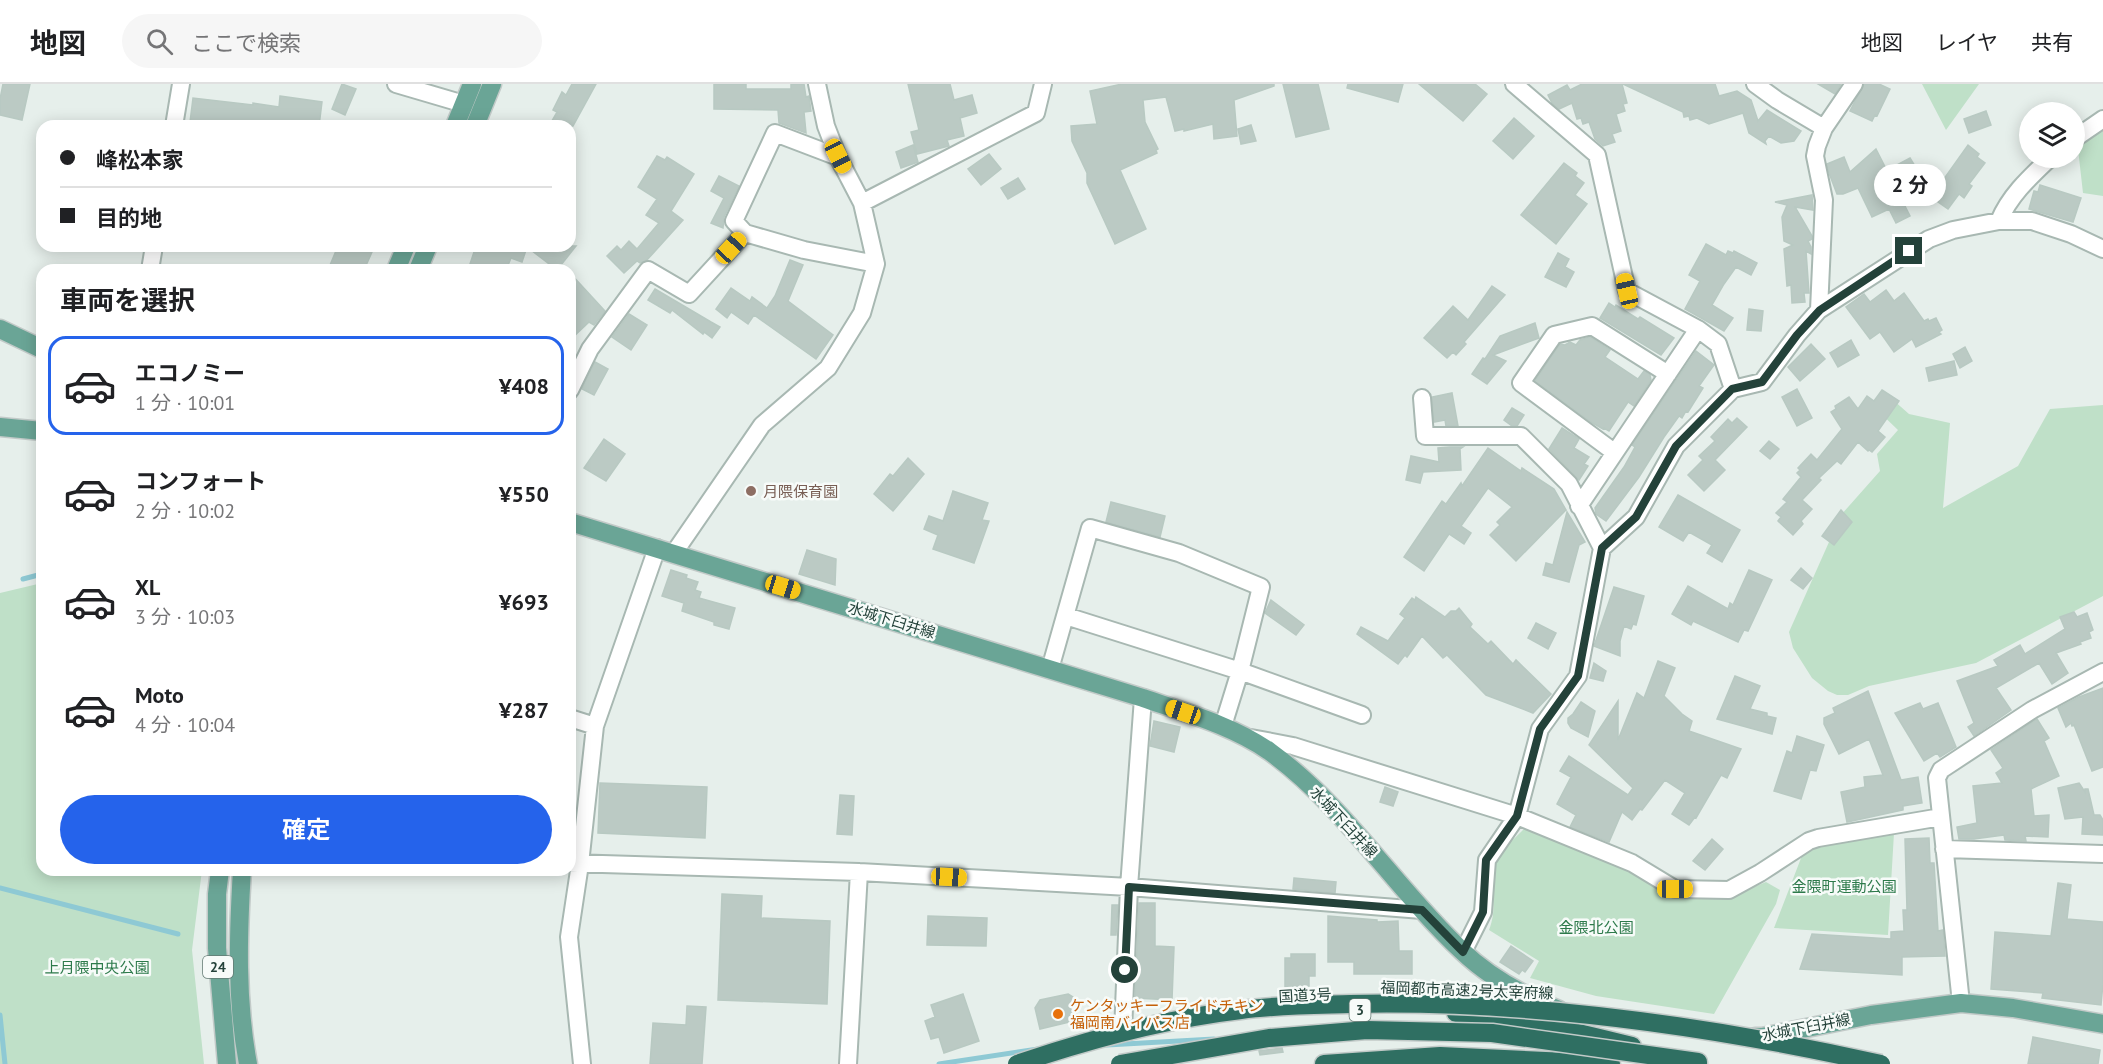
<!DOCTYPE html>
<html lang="ja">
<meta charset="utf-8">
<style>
body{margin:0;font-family:"PT Sans","Noto Sans JP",sans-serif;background:#f6f6f6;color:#202124;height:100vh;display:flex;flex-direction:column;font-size:22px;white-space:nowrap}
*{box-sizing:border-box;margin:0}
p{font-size:20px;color:#757577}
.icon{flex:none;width:33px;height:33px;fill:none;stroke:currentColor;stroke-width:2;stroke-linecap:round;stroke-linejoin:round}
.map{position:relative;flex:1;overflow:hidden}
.details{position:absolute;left:36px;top:180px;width:540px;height:612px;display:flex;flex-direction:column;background:#fff;border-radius:18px;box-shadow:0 3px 15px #0003}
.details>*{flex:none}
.hud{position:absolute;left:36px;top:36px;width:540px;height:132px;border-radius:18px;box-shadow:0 3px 15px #0003;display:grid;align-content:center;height:132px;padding:0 24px;background:#fff}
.controls{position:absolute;left:2019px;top:18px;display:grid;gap:12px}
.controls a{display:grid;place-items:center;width:66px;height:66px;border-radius:50%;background:#fff;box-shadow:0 3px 15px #0003;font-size:30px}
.end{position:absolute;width:27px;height:27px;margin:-14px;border:8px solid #24423a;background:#fff;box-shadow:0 0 0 3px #fff}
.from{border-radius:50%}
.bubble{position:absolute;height:42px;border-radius:21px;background:#fff;box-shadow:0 3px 15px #0003;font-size:20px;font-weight:700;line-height:42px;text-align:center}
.car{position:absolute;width:18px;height:36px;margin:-18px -9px;border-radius:8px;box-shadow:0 0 4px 2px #0007;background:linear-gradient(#f5c518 24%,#345 0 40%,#f5c518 0 76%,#345 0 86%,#f5c518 0)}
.hud b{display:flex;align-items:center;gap:21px;height:57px;font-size:22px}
.hud b+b{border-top:2px solid #e0e0e0}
.hud i{width:15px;height:15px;background:#202124}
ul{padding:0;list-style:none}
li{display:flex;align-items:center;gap:18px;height:99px;margin:0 12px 9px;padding:0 12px;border:3px solid transparent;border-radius:18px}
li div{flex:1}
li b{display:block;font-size:22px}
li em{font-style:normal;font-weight:700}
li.current{border-color:#2563eb}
li>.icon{width:54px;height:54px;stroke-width:1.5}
h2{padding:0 24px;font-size:27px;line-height:72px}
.primary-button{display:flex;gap:12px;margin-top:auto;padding:12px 24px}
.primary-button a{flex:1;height:69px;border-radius:36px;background:#2563eb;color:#fff;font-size:24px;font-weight:700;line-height:69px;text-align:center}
header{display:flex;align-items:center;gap:36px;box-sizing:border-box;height:84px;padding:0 30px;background:#fff;border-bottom:2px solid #e0e0e0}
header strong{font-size:28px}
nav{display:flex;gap:33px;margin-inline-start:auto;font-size:21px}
.search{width:420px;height:54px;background:#f6f6f6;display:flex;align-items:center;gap:15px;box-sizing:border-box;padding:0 21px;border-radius:33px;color:#757577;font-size:22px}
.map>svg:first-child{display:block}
.green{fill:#bfe0c8}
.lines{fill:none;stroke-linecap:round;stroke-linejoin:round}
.stream{stroke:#8ec9d4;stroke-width:5}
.building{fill:#bbcac4;stroke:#b8c9c2;stroke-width:1.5}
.minor-casing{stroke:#a8b8b2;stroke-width:20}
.major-casing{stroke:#c2cac8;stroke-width:21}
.highway-casing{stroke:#c2cac8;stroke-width:21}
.minor{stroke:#fff;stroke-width:16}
.major{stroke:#6aa596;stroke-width:18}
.highway{stroke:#2f6f62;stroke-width:18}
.highway-bridge-casing{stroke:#c2cac8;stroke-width:21;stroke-linecap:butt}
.highway-bridge{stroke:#2f6f62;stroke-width:18}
.route{stroke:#24423a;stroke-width:8}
.education-dot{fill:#8d6e63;stroke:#f7fbf9;stroke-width:2}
.food-dot{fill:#e8710a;stroke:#f7fbf9;stroke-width:2}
.labels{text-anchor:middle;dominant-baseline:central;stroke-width:5;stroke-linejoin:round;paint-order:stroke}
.shield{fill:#f7fbf9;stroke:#637a73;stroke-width:1.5}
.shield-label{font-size:14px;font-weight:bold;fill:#24423a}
.education-label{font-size:15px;fill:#785e54;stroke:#f7fbf9;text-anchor:start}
.street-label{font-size:15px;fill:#24423a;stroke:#f7fbf9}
.park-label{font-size:15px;fill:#2d7a4b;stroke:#f7fbf9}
.food-label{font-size:15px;fill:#c56008;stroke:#f7fbf9;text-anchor:start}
</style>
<header>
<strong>地図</strong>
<div class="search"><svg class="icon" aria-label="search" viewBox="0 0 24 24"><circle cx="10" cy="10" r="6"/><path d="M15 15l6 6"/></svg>ここで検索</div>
<nav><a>地図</a><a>レイヤ</a><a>共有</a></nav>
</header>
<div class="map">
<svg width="2103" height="980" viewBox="0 0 2103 980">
<rect width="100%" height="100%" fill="#e6efeb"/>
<!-- green -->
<path class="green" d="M1922,0h57l-33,46z
M2103,40v72l-20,-3 -5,-44z
M1892,315l17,15 41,9 -7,85 75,-42 32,-57 53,-4v191l-127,67 -107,23 -21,9h-11l-9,-4 -16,-13 -19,-30 -4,-16 52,-117 39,-44 -3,-17 21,-24 -26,-25z
M42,499v287h160l-10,80 12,114h-204v-471z
M1526,743l99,40 107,29 34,-14 14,8 -4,14 -62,110 -118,-18 -66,-18 9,-17 -50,-31c9,-24 1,-35 4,-57 2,-18 21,-34 33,-46z
M1894,749l-6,102 -114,-7 29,-75 27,-11z"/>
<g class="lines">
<!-- stream -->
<path class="stream" d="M40,490l2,-16
M23,495l19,-5
M0,804l178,46
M0,931l5,49
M1107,961l107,-6
M939,980l99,-15"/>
</g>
<!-- building -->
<path class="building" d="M3,0h27l-8,36 -22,-5v-16z
M342,0l14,5 -11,26 -13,-6z
M572,0h24l-23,42h-24l8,-14 -4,-2 9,-18 4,3z
M714,0h32v5h45v-5h13l2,13 3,-1 2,15 -7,1 2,21 -27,-10 -1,-13 -64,-1z
M908,0h42l4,16 18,-5 5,18 -17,5 4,18 -17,4 2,6 -32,8 -6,-22 8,-2z
M1122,0h152v2l-40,14 3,36 -23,3 -1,-15 -29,7v-2l-9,2 -9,-34 -23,3 2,22 13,27 -2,1 1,3 -37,17 26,59 -31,15 -28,-61v-10l-15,-32 -1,-15 26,-2 -7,-33z
M1283,0h35l11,45 -33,8z
M1348,0h55l-5,18 -51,-14z
M1419,0h56l12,10 -24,27z
M1582,0h40l5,19 -4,1 2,7 -9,3 5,17 -9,3 3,8 -12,4 -8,-7 -6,-17 -6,2 -2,-6 -4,1 -5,-16 -13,6 -7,-6 -4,-8 19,-10 3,5z
M1623,0h92l4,12 18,-5 14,9 7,21 9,-11 34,21 -7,10 -13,2 -12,-7 -4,5 1,3 -17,-11 -6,-20 -34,11 -12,-6 -7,2 -1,-4 -5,1 -1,-5z
M1818,0h23l-6,10z
M1864,0h15l11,5 -13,27 -2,-1 -3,6 -22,-10z
M280,12l42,6 -3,24h-97l-32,-4 3,-24 60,7v-2l26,4z
M1986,27l5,14 -22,8 -5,-14z
M1514,34l20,18 -21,23 -20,-18z
M1251,41l5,16 -15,3 -3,-15z
M913,61l5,17 -17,6 -5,-16z
M1968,61l11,9 -2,3 8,6 -16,21 3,2 -8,12 -5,-4 -11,15 -17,-12z
M1876,65l34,67 -14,7 -7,-14 -17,8 -14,-29 -15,6h-6l-8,-21 -2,-9 17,-7 6,15z
M989,70l12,15 -20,16 -13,-16z
M657,72l8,4 2,-3 27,17 -23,37 12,9 -36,40 -7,3 -3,-2 -13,12 -17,-17 10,-10 4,4 8,-9 8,8 22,-26 -13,-8 11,-16 -19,-12z
M1910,74l8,13 -13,8 -14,-11z
M1564,79l13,10 -2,3 9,7 -9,12 12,9 -31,40 -35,-29z
M719,92l20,10 -15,31 -1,11 -12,-5 13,-25 -13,-7z
M1018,94l7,11 -17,10 -7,-11z
M2040,101l41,13 -8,24 -44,-13 5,-18 4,1z
M1812,111l1,15 -18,-3 17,29v3l-4,2 3,6v7l-5,-3 3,42h-5l1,9 -13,1 -1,-18 -4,1 -3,-37 9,-4 -9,-4 -2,-24 5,-12 -12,-3z
M1706,160l20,11 2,-4 5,2 1,-2 23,12 -6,12 -15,-8 -12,17 -12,21 21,13 -9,13 -39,-22 15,-28 -11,-6z
M338,162h20l14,6 -8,18h-36z
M476,162h100l-19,24 -30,-23 -5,15 -11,-4 -5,12h-38z
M1558,169l11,6 -4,8 9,5 -8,15 -21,-10z
M790,176l13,5 -15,36 45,34 -17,24 -62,-44 -6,9 -17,-12 -4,6 -11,-9 15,-21 19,13 2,-4 15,11 8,-12z
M570,189l35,38 -11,14 -5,-3 -19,18z
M1492,202l13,9 -41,47 2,2 -10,11 -3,-3 -6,6 -23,-20 29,-32 15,14z
M655,205l56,33 9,5 -8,11 -8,-6 -1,2 -31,-24 -2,3 -22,-13z
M1886,206l8,11 10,-8 20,28 4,-2 1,2 7,-3 6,12 -3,2 2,2 -25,13 -4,-8 -18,13 -14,-20 -10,7 -24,-32 18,-13 6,8z
M1609,219l6,4 1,-2 22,14 2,-2 34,21 -13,17 -61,-37z
M1749,225l14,2 -2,20 -14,-1z
M629,230l18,11 -16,25 -19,-13z
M1535,239l4,15 -46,17 13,6 -19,23 -15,-10 11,-16 2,1 15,-23z
M1590,253l20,13 -5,7 33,22 6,-8 6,4 1,5 -17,26 -6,-4 -19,29 -5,-3 -1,1 -12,-7 -56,-41 25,-37 5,1 5,-3 6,3 4,-5z
M1851,256l8,15 -21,12 -8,-14z
M1811,260l14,15 -25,22 -12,-14z
M1965,263l7,14 -12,7 -7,-14z
M1696,267l18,14 -15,21 4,2 -15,24 -2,-1 -4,7 -3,-2 -15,21 -25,40 -33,44 -10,-7 -1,-6 29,-41 11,-20 -3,-2z
M1954,277l3,14 -28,6 -3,-13z
M595,278l13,7 -14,26 -12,-6z
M1797,305l15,29 -15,8 -15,-29z
M1882,306l17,11 -21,30 7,6 -13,15 -3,-2 -1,1 -10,-9 -17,22 -4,-3 -18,17 2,2 -19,20 10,9 -11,12 2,3 -10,11 -15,-14 3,-4 -5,-4 11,-11 -4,-3 18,-22 -4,-4 3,-3 -2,-2 13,-14 6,6 25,-31 -11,-17 5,-3 -1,-3 14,-9 9,12 9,-13 7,5z
M1452,309l6,33h-12l-1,-6 -11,2 -2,-25z
M1512,324l12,7 -7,11h-5l-8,-6z
M1737,334l10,9 -32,33 10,10 -21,21 -16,-16 15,-15 -4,-4 16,-15 -4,-4 17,-18 4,4z
M1562,344l17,11 -5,9 15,9 -5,7 4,2 -9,14 -30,-31z
M604,355l21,15 -19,27 -22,-13z
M1769,357l10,8 -9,10 -10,-8z
M1450,363h13l-3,2 1,21 -38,2 -3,11 -14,-3 5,-24 28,6 -1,-14z
M1488,364l33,23 1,-3 32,21 12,21 -50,51 -26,-26 10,-10 -3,-3 15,-15 -24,-19 -27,38 10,7 -7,11 -15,-10 -25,37 -20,-14 38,-56 4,3 15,-21 1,3z
M908,374l16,16 -31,37 -19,-17 16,-20 3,2z
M953,407l35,12 -6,17 7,1 -15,42 -41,-14 5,-14 -14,-6 5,-13 14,5z
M1678,411l62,35 -18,32 -15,-9 5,-8 -23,-13 -6,9 -24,-14z
M1111,418l54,14 -5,21 -54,-15z
M1841,426l11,12 -18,23 -12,-9z
M1567,428l18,30 -6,3 -10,37 -26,-7 3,-12 7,2z
M807,466l29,9 -1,26 -36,-11z
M1801,484l11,10 -9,11 -12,-9z
M671,486l16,5 -1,3 12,4 -3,8 6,2 -2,6 36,10 -6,21 -15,-4v-3l-32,-11 2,-8 -22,-7z
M1749,486l23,10 -24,51 -4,-1 -6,12 -45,-21 -2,4 -19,-11 16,-28 40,23 2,-6 3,2z
M1614,503l30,9 -8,29 -3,-1 -2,5 -7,-3 -4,15v15l-26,-10z
M1416,513l29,20 6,-6h5l3,-3 13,16 -2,3 18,17 3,-3 22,23 3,-4 35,34 -18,19 -47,-18 -39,-40 -4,3 -21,-22 -15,21 -2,-2 -7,9 -41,-30 4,-7 27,14 17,-23 -5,-4 12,-16 3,2z
M1271,516l33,25 -8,10 -31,-22z
M2074,528l3,5 10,-4 6,17 -4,2 2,6 -11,4 1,2 -25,9 12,20 -16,11 -13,-21 -43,25 15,22 -37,26 -6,-9 6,-4 -17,-42 41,-15 -4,-6 26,-15 5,9 40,-25 -5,-12z
M1536,539l20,10 -8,16 -20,-11z
M1658,577l17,7 -11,28 18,18 10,7 -3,10 52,18 -14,29 -6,-3 -25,43 -1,-1 -6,8 -17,-11 13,-21 -20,-13 -23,30 -2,-1 -8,11 -10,-8 -13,30 -39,-15 6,-12 -19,-11 14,-27 -11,-6 9,-15 59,39 5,-7 -44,-43 29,-44v39l19,-47 7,5z
M1594,579l12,8 -3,10 -13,-3z
M1735,592l25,10 -10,23 17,4v3l9,2 -4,16 -55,-15z
M2103,604v79l-11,4 -18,-46 -2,1 -1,-3 -5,4 -8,-19 21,-11z
M1868,607l33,89 17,-3 4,26 -19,3v4l-56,12 -6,-30 24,-5 -1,-10 19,-2 -14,-36 -30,15 -15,-30v-6l11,-5 -2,-5z
M1581,618l14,9 -7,26 -17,-9 -3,-5v-5l5,-4z
M1920,619l3,6 15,-6 18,44 -16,10 -3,-4 -13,8 -29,-48z
M2037,635l12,19 -5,3 15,35 -28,13 3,27 15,-1 -1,22 -23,-1 1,5 -21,-1 -1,-5 -30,4h-15l-2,-12 20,-4 -4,-37 29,-3 -6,-10 7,-5 -12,-18z
M1154,637l26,6 -6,25 -24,-6z
M1797,652l27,9 -8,26 -6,-1 -9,29 -27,-8 13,-40 5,2z
M600,699l107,4 -2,51 -107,-5z
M2079,699l6,9v-3h3l6,26h6l3,5v15l-21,-1 1,-17 -18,2 -7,-31z
M1385,703l13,5 -5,14 -13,-4z
M840,711l14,1 -2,39 -15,-1z
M1929,754l1,25h4l4,68 5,-1 2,26 -43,1v18l-102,-6 12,-35 79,5v-7l13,-1 -1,-21h4l-2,-71z
M1712,755l11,10 -18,21 -12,-9z
M1294,794l42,4 -1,11 -42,-4z
M2058,799l13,2 -4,34 36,3v61l-2,22 -59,-7 1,-5 -52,-4 4,-57 56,4z
M722,810l40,2 -1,22 69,3 -3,83 -109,-4z
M1139,819h16v43l19,1 -2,53 -37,-2z
M1112,821h6l-2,30h-5z
M928,832l59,2 -1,28 -59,-1z
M1328,832l49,4v2l21,-1 1,30h13v23h-58v-12h-26z
M1511,862l22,15 -8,11 -3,-2 -3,4 -19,-12z
M1291,870h24v22h-6v10l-24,1v-29h6z
M963,910l16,47 -35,12 -5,-16 -8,2 -6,-18 10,-4 -4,-12z
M1068,910l5,3 5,23 -38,9 -5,-21 5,-8z
M687,922l19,1 -4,57h-52l3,-41 33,2z
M2033,953l67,13 -2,14h-70z
M1282,964l1,4 -23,3 -1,-4z"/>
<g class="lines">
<!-- minor casing -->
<g class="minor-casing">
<path id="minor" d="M396,0l68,20
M1514,0l83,71 30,136 71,38 20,15 15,45
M1755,0l22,16 47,28
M174,42l7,-42
M2074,55l29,-20
M862,119l174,-90 7,-29
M1999,137c11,-26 31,-44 51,-63
M745,149l59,17 72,14
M150,186l4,-24
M1819,226l5,-110 -9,-44 2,-10 7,-18 30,-44
M570,306l20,-41 58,-79 41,24 56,-61 -11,-12 41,-88 63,24
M1422,314l3,38h96l48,48 33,64
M1614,368l-93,-69 33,-48 38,-9 76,48
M1579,422l119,-177
M674,469l88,-128 66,-57 34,-55 14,-49 -14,-61 -24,-46 -12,-31 -9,-42
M1066,532l174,55 122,44
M1050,585l40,-141 89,25 82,34 -21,84 -17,55
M570,634l25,8
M1251,654l42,8 224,70 115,47 43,26 54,1 31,-17 49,-32 9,-3 123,-21
M1944,765l159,5
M570,779l289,9 270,15 293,23
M1463,868l20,-40 4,-52 30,-44 23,-87 38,-53 24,-128 34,-31 40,-71 57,-57 29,-7 35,-47 22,-25 110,-71 24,-9 46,-9h33l39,13 32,15
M1961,919l-24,-225 4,-8 91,-60 71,-38
M1123,948l6,-145 14,-189
M582,980l-13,-127 11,-73 15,-138 62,-178
M848,980l11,-192"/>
</g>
<!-- major casing -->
<g class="major-casing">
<path id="major" d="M455,42l17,-42
M475,42l17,-42
M396,186l10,-24
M418,186l10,-24
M0,245l42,20
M0,343l42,4
M570,438l573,176c43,15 88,27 126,53 76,55 126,137 193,200 27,26 62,45 97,59
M220,786l-3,24v54l10,116
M242,786c-4,65 -6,130 6,194
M1755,953h7l109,-22 90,-12 52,5 90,16"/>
</g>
<!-- highway casing -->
<g class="highway-casing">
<path id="highway" d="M1456,929c60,5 117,18 176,33
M1324,980l116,-8 171,8"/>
</g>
<!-- minor -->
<use href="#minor" class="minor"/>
<!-- major -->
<use href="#major" class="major"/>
<!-- highway -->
<use href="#highway" class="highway"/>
<!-- highway-bridge casing -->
<g class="highway-bridge-casing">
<path id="highway-bridge" d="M1017,980c73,-25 148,-45 224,-54 36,-5 73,-5 109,-6 179,-4 357,21 531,60
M1120,980l149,-26 98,-8 125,3 206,29v2"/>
</g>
<!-- highway-bridge -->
<use href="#highway-bridge" class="highway-bridge"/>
</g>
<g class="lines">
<!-- route -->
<path class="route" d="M1125,886l4,-83 293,23 41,42 20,-40 3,-52 31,-44 23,-87 38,-53 24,-128 34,-31 40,-71 56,-57 30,-7 35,-47 23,-25 89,-59"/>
</g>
<!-- markers -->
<circle class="education-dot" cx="751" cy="407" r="6"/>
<circle class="food-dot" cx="1058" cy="930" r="6"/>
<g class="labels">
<!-- shield labels -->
<g class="shield">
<rect x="203" y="872" width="30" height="22" rx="4.5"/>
<rect x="1349.5" y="915" width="21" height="22" rx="4.5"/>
</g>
<g class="shield-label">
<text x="218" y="883">24</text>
<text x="1360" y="926">3</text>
</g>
<!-- education labels -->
<g class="education-label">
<text x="763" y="407">月隈保育園</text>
</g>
<!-- street labels -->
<g class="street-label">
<text transform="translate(892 536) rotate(17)">水城下臼井線</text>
<text transform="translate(1344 738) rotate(47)">水城下臼井線</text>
<text transform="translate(1467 906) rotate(2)">福岡都市高速2号太宰府線</text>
<text transform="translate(1305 911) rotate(-3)">国道3号</text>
<text transform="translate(1806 943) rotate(-11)">水城下臼井線</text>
</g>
<!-- park labels -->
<g class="park-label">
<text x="1844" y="802">金隈町運動公園</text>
<text x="1596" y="843">金隈北公園</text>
<text x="97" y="883">上月隈中央公園</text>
</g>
<!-- food labels -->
<g class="food-label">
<text x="1070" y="921">ケンタッキーフライドチキン<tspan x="1070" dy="17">福岡南バイパス店</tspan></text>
</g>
</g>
</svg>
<div class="controls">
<a><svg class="icon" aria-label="layers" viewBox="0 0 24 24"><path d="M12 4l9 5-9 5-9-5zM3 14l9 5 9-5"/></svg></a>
</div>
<i class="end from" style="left:1125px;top:886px"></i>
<i class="end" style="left:1909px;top:167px"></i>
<div class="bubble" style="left:1874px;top:80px;width:72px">2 分</div>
<i class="car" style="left:838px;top:72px;rotate:153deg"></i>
<i class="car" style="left:731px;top:164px;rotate:43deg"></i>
<i class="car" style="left:1627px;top:207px;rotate:347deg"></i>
<i class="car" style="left:783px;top:503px;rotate:107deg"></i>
<i class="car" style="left:1183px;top:628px;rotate:289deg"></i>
<i class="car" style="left:949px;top:793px;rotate:93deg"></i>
<i class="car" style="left:1675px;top:805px;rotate:90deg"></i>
<div class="hud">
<b><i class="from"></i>峰松本家</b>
<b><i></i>目的地</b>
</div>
<section class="details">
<h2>車両を選択</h2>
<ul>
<li class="current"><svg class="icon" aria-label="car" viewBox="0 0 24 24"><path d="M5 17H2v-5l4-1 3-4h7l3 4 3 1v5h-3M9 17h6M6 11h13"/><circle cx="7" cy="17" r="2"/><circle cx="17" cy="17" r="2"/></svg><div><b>エコノミー</b><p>1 分 · 10:01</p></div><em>¥408</em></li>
<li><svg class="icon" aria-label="car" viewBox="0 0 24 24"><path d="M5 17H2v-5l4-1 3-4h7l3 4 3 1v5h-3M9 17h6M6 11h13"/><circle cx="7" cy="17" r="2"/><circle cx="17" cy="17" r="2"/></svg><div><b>コンフォート</b><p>2 分 · 10:02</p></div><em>¥550</em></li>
<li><svg class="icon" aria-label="car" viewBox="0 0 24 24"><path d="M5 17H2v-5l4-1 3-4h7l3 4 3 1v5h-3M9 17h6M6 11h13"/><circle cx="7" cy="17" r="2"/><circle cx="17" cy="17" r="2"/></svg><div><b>XL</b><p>3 分 · 10:03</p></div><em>¥693</em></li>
<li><svg class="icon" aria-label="car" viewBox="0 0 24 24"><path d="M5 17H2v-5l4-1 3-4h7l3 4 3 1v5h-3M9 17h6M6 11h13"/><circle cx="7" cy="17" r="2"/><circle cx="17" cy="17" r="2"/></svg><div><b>Moto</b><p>4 分 · 10:04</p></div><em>¥287</em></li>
</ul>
<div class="primary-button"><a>確定</a></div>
</section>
</div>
